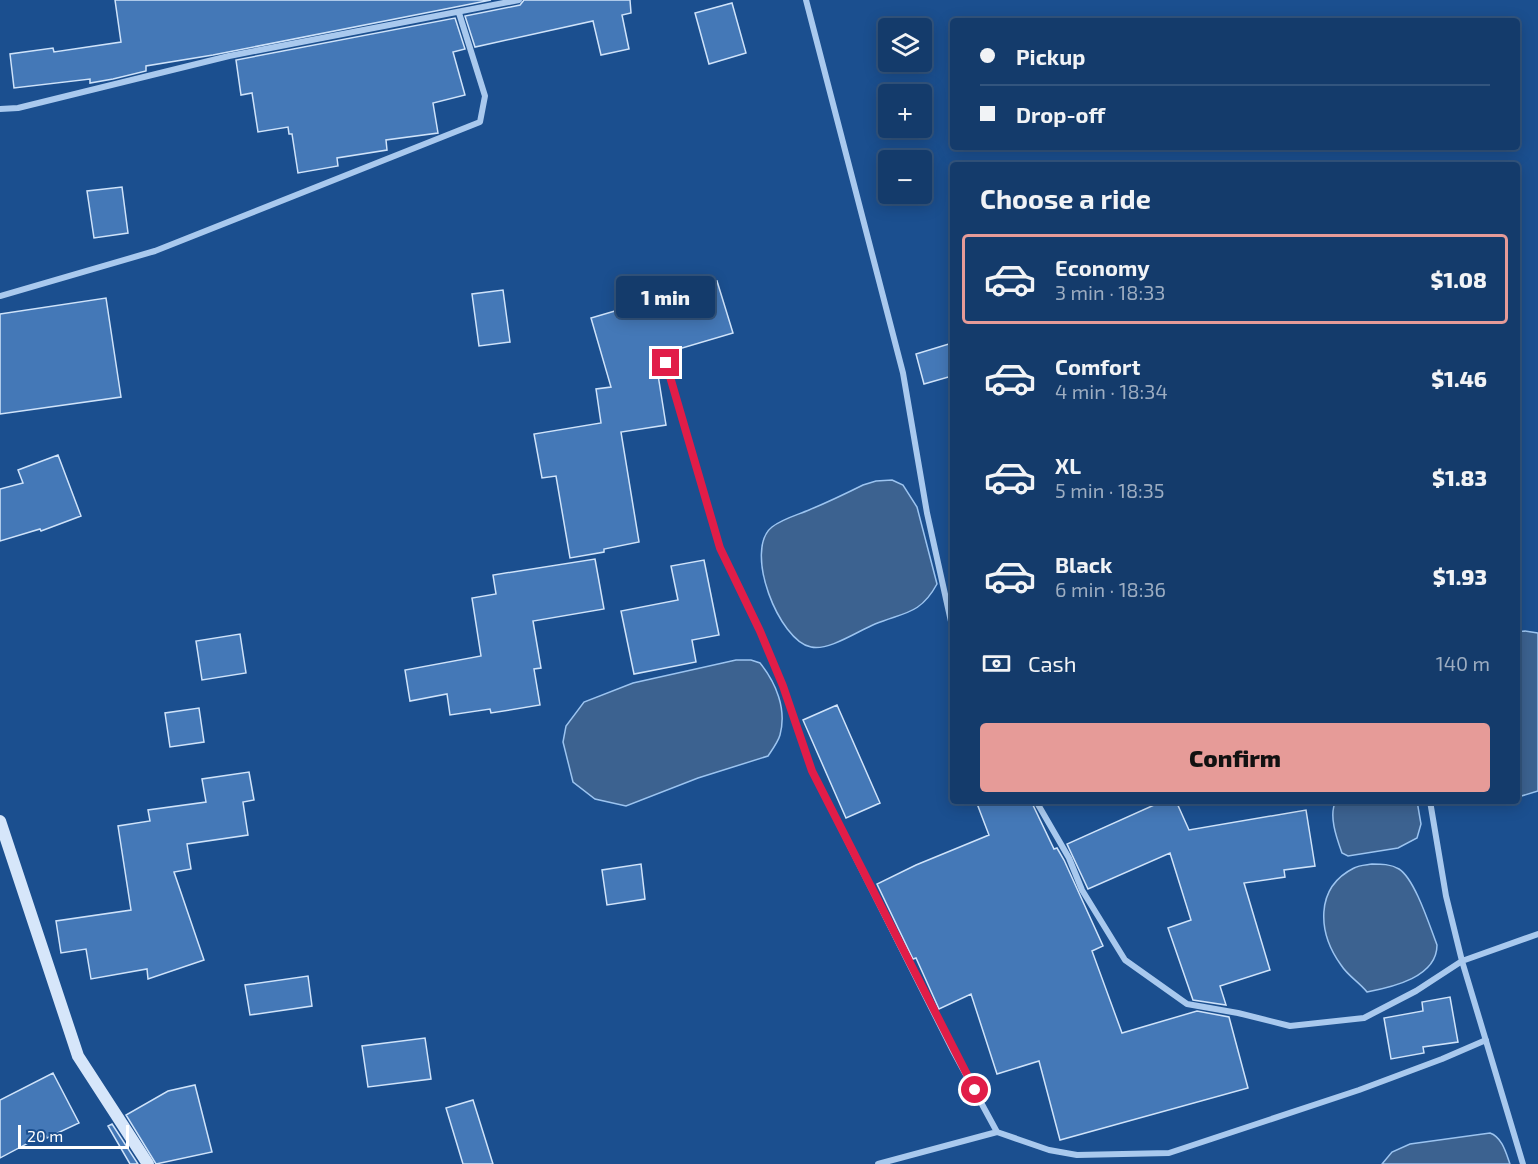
<!DOCTYPE html>
<meta charset="utf-8">
<style>
body{margin:0;font-family:"Exo 2",sans-serif;background:#214673;color:#f1f3f6;height:100vh;display:flex;flex-direction:column;font-size:22px;white-space:nowrap}
*{box-sizing:border-box;margin:0}
p{font-size:20px;color:#9dadc1}
.icon{flex:none;width:33px;height:33px;fill:none;stroke:currentColor;stroke-width:2;stroke-linecap:round;stroke-linejoin:round}
.map{position:relative;flex:1;overflow:hidden}
.drawer{position:absolute;left:950px;top:162px;width:570px;height:642px;display:flex;flex-direction:column;background:#143b6b;border-radius:6px;box-shadow:0 3px 15px #0003,0 0 0 2px #33557e}
.drawer>*{flex:none}
.banner{position:absolute;left:950px;top:18px;width:570px;height:132px;border-radius:6px;box-shadow:0 3px 15px #0003,0 0 0 2px #33557e;display:grid;align-content:center;height:132px;padding:0 30px;background:#143b6b}
.controls{position:absolute;left:878px;top:18px;display:grid;gap:12px}
.controls a{display:grid;place-items:center;width:54px;height:54px;border-radius:6px;background:#143b6b;box-shadow:0 3px 15px #0003,0 0 0 2px #33557e;font-size:30px}
.scale{position:absolute;left:18px;bottom:15px;width:111px;box-sizing:border-box;padding-left:6px;border:3px solid #fff;border-top:0;font-size:16px;line-height:21px;white-space:nowrap;color:#fff;-webkit-text-stroke:4px #1b4f8f;paint-order:stroke}
.end{position:absolute;width:27px;height:27px;margin:-14px;border:8px solid #e11d48;background:#fff;box-shadow:0 0 0 3px #fff}
.from{border-radius:50%}
.bubble{position:absolute;height:42px;border-radius:6px;background:#143b6b;box-shadow:0 3px 15px #0003,0 0 0 2px #33557e;font-size:20px;font-weight:800;line-height:42px;text-align:center}
.banner b{display:flex;align-items:center;gap:21px;height:57px;font-size:22px}
.banner b+b{border-top:2px solid #33557e}
.banner i{width:15px;height:15px;background:#f1f3f6}
ul{padding:0;list-style:none}
li{display:flex;align-items:center;gap:18px;height:90px;margin:0 12px 9px;padding:0 18px;border:3px solid transparent;border-radius:6px}
li div{flex:1}
li b{display:block;font-size:22px}
li em{font-style:normal;font-weight:800}
li.current{border-color:#e69b98}
li>.icon{width:54px;height:54px;stroke-width:1.5}
h2{padding:0 30px;font-size:27px;line-height:72px}
.pay{display:flex;align-items:center;gap:15px;height:66px;padding:0 30px;font-size:22px}
.pay p{margin-inline-start:auto}
.cta{display:flex;gap:12px;margin-top:auto;padding:12px 30px}
.cta a{flex:1;height:69px;border-radius:6px;background:#e69b98;color:#111;font-size:24px;font-weight:800;line-height:69px;text-align:center}
.map>svg:first-child{display:block}
.water{fill:#3c6290;stroke:#9cc4f0;stroke-width:1.5}
.building{fill:#4478b7;stroke:#cfe3fa;stroke-width:1.5}
.lines{fill:none;stroke-linecap:round;stroke-linejoin:round}
.street{stroke:#a9c9ee;stroke-width:6}
.secondary{stroke:#d6e6fa;stroke-width:12}
.route{stroke:#e11d48;stroke-width:8}
</style>
<div class="map">
<svg width="1538" height="1164" viewBox="0 0 1538 1164">
<rect width="100%" height="100%" fill="#1b4f8f"/>
<!-- water -->
<path class="water" d="M892,480l11,5 14,22 20,77c-17,31 -33,28 -62,40 -17,7 -46,27 -64,23 -32,-6 -68,-97 -39,-120 10,-8 25,-12 37,-17 19,-8 36,-16 54,-25l13,-4z
M1525,631l13,2v158l-20,6h-2v-165z
M736,660h15l9,3c16,20 27,46 20,72 -2,7 -8,15 -12,21l-70,22 -72,28 -31,-7 -22,-17 -10,-40 3,-16 18,-24 49,-19z
M1336,801h81l4,23 -4,14 -19,10 -50,8 -6,-3c-5,-14 -14,-38 -6,-52z
M1372,864c9,0 19,0 27,5 16,10 31,58 38,76 0,32 -44,42 -70,47 -8,-10 -19,-16 -26,-27 -23,-32 -27,-77 13,-97 5,-3 12,-3 18,-4z
M1490,1133c12,4 16,20 20,31h-128l10,-12 18,-8z"/>
<!-- building -->
<path class="building" d="M115,0h376l-278,55 -67,11v5l-33,8 -23,4v-4l-76,9 -4,-34 43,-6 1,4 67,-10z
M524,0h106l1,13 -9,2 7,34 -28,6 -8,-34 -118,26 -10,-31 55,-11z
M732,3l14,50 -37,11 -14,-51z
M455,18l10,31 -12,3 12,43 -32,8 5,30 -52,7 1,10 -50,8 1,8 -40,7 -6,-39h-3l-1,-7 -30,5 -6,-39 -11,2 -5,-35z
M122,187l6,46 -34,5 -7,-47z
M717,281l16,52 -78,23 11,69 -45,7 18,110 -35,7v3l-34,6 -14,-82 -14,2 -8,-44 67,-11 -5,-34 15,-2 -20,-69z
M503,290l7,52 -31,4 -7,-52z
M106,298l15,99 -121,17v-100z
M952,343v33l-28,8 -8,-30z
M58,455l23,61 -40,15 -1,-2 -40,12v-52l23,-6 -5,-13z
M595,559l9,50 -71,12 8,47 -7,1 6,36 -49,8 -1,-4 -40,6 -3,-21 -37,7 -5,-31 76,-14 -9,-58 24,-4 -3,-19z
M704,560l15,75 -27,5 4,22 -62,12 -13,-63 57,-11 -7,-34z
M240,634l6,39 -44,7 -6,-39z
M837,705l43,98 -34,15 -43,-98z
M199,708l5,34 -34,5 -5,-34z
M249,772l5,28 -11,2 5,33 -61,9 4,25 -17,3 30,88 -56,19 -1,-10 -56,10 -5,-30 -25,4 -5,-32 75,-11 -13,-84 32,-5 -2,-11 58,-8 -4,-23z
M976,801h55l23,48 3,-1 7,12 39,86 -11,5 30,82 75,-22 32,6 19,71 -188,52 -21,-79 -42,13 -26,-80 -32,15 -23,-51 -3,1 -36,-75 39,-19 73,-30z
M1163,801h13l13,29 117,-20 9,56 -31,4 1,7 -41,6 26,87 -50,16 6,19 -33,-5 -25,-72 23,-8 -21,-67 -82,36 -21,-45z
M641,864l4,35 -38,6 -5,-35z
M308,976l4,30 -62,9 -5,-30z
M1450,997l8,45 -35,5 1,6 -33,6 -7,-41 39,-7 -1,-9z
M425,1038l6,41 -63,8 -6,-41z
M53,1073l26,50 -32,15 -2,-4 -45,24v-58z
M195,1085l17,67 -56,12 -30,-49 42,-24z
M473,1100l20,64h-30l-17,-56z
M112,1124l26,40h-8l-22,-38z"/>
<g class="lines">
<!-- street -->
<path class="street" d="M806,0l97,373 24,140 25,113
M0,109l18,-1 211,-52 290,-56
M0,296l155,-45 325,-129 5,-26 -26,-83
M666,363l54,185 40,83 23,55 29,85 140,278 45,83
M1036,801l33,57 13,32 43,70 62,44 51,9 52,13 74,-8 52,-27 46,-30 76,-27
M1430,801l16,95 16,65 61,203
M878,1164l119,-32 52,18 28,5 92,-2 190,-63 83,-31 44,-19"/>
<!-- secondary -->
<path class="secondary" d="M0,821l78,235 70,108"/>
</g>
<g class="lines">
<!-- route -->
<path class="route" d="M666,363l54,185 40,83 23,55 29,85 163,319"/>
</g>
</svg>
<div class="controls">
<a><svg class="icon" aria-label="layers" viewBox="0 0 24 24"><path d="M12 4l9 5-9 5-9-5zM3 14l9 5 9-5"/></svg></a>
<a>+</a>
<a>−</a>
</div>
<div class="scale">20 m</div>
<i class="end from" style="left:975px;top:1090px"></i>
<i class="end" style="left:666px;top:363px"></i>
<div class="bubble" style="left:616px;top:276px;width:99px">1 min</div>
<div class="banner">
<b><i class="from"></i>Pickup</b>
<b><i></i>Drop-off</b>
</div>
<section class="drawer">
<h2>Choose a ride</h2>
<ul>
<li class="current"><svg class="icon" aria-label="car" viewBox="0 0 24 24"><path d="M5 17H2v-5l4-1 3-4h7l3 4 3 1v5h-3M9 17h6M6 11h13"/><circle cx="7" cy="17" r="2"/><circle cx="17" cy="17" r="2"/></svg><div><b>Economy</b><p>3 min · 18:33</p></div><em>$1.08</em></li>
<li><svg class="icon" aria-label="car" viewBox="0 0 24 24"><path d="M5 17H2v-5l4-1 3-4h7l3 4 3 1v5h-3M9 17h6M6 11h13"/><circle cx="7" cy="17" r="2"/><circle cx="17" cy="17" r="2"/></svg><div><b>Comfort</b><p>4 min · 18:34</p></div><em>$1.46</em></li>
<li><svg class="icon" aria-label="car" viewBox="0 0 24 24"><path d="M5 17H2v-5l4-1 3-4h7l3 4 3 1v5h-3M9 17h6M6 11h13"/><circle cx="7" cy="17" r="2"/><circle cx="17" cy="17" r="2"/></svg><div><b>XL</b><p>5 min · 18:35</p></div><em>$1.83</em></li>
<li><svg class="icon" aria-label="car" viewBox="0 0 24 24"><path d="M5 17H2v-5l4-1 3-4h7l3 4 3 1v5h-3M9 17h6M6 11h13"/><circle cx="7" cy="17" r="2"/><circle cx="17" cy="17" r="2"/></svg><div><b>Black</b><p>6 min · 18:36</p></div><em>$1.93</em></li>
</ul>
<div class="pay"><svg class="icon" aria-label="cash" viewBox="0 0 24 24"><path d="M3 7h18v10H3z"/><circle cx="12" cy="12" r="2"/></svg>Cash<p>140 m</p></div>
<div class="cta"><a>Confirm</a></div>
</section>
</div>
